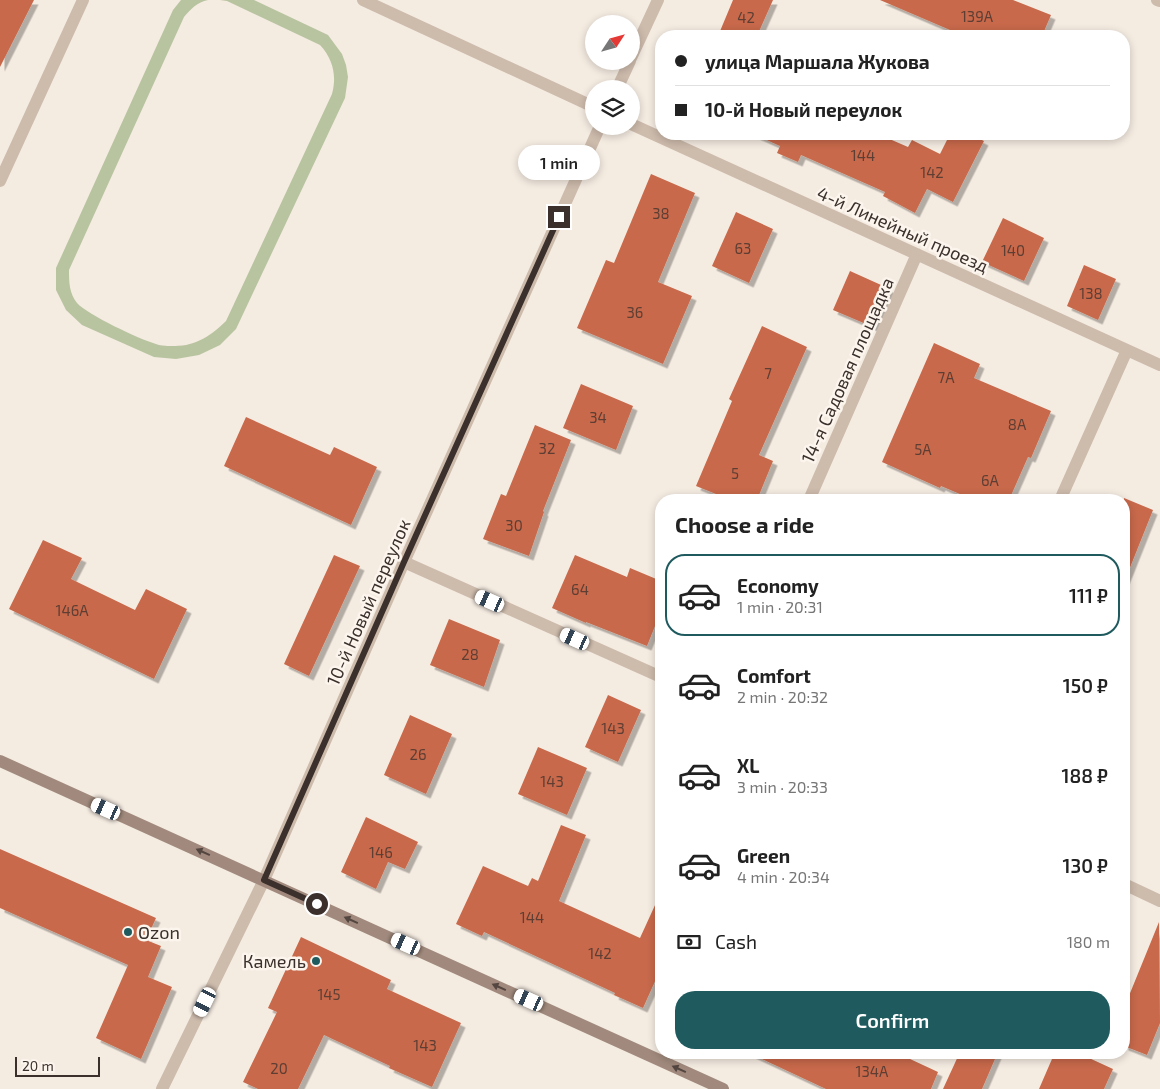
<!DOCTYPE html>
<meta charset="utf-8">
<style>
body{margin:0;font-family:"Exo 2",sans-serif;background:#f2f2f2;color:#222;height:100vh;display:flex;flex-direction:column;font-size:19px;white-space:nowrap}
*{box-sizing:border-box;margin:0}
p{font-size:16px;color:#767676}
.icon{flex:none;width:28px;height:28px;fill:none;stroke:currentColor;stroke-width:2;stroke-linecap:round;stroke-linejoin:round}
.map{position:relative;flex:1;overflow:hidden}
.side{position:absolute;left:655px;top:494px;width:475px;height:565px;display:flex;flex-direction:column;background:#fff;border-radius:20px;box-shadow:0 2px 8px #0003}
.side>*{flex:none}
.hud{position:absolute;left:655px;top:30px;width:475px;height:110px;border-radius:20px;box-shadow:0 2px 8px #0003;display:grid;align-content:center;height:110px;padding:0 20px;background:#fff}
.needle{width:32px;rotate:54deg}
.controls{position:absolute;left:585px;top:15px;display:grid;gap:10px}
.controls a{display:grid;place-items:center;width:55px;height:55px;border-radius:50%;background:#fff;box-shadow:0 2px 8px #0003;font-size:25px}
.scale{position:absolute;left:15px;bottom:12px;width:85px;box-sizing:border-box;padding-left:5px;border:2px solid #3b302b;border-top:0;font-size:14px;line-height:18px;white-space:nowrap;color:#3b302b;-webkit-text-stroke:4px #fbf5ee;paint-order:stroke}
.end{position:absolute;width:22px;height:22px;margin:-11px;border:6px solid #3b302b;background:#fff;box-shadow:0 0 0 2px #fff}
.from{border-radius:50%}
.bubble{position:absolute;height:35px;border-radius:18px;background:#fff;box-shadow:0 2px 8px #0003;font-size:16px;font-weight:600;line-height:35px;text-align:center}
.car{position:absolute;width:15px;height:30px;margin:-15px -8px;border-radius:6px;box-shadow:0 0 4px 1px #0007;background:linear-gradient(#fff 24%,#345 0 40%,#fff 0 76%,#345 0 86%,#fff 0)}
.hud b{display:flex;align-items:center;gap:18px;height:48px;font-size:19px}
.hud b+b{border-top:1px solid #e0e0e0}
.hud i{width:12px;height:12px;background:#222}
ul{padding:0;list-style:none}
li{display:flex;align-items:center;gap:15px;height:82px;margin:0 10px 8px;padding:0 10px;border:2px solid transparent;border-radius:20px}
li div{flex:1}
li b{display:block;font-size:19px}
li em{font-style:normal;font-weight:600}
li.on{border-color:#1f5a5e}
li>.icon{width:45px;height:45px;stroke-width:1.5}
h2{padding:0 20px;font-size:22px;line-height:60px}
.pay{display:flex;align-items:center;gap:12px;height:55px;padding:0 20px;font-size:19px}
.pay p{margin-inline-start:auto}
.action{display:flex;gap:10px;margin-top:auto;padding:10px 20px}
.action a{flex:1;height:58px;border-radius:20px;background:#1f5a5e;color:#fff;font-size:20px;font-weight:600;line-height:58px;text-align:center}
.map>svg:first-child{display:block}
.green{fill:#b8c4a0}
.building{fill:#c8694b;filter:url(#shadow)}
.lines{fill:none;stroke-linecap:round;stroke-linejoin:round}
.minor{stroke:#cdbbac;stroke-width:12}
.secondary{stroke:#a18a7d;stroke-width:12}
.oneway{fill:#544640}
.route{stroke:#3b302b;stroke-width:6}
.poi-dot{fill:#1f5a5e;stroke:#fbf5ee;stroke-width:2}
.labels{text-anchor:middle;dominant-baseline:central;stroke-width:5;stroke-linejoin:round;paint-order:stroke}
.number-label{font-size:15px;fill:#5e3e33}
.street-label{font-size:18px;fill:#3b302b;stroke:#fbf5ee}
.poi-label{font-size:18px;fill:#3b302b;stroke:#fbf5ee;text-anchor:start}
</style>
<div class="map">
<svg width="1160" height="1089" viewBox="0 0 1160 1089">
<defs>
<filter id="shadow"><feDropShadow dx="4.5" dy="4.5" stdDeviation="0" flood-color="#0004"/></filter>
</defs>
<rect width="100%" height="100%" fill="#f4ebe1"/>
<!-- green -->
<path class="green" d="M181,0h27c-11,2 -17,9 -24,17l-115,253c0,12 0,23 8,33 11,12 62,36 79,41 5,2 13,2 19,2 21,0 37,-11 51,-25l106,-227c5,-18 1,-35 -12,-49l-93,-44 -7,-1h34l74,35 14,19 4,11 2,12 -3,21 -109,231 -16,16 -21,10 -23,4 -22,-2 -72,-32 -16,-15 -10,-20v-22l117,-258z"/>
<!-- building -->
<path class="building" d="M0,0h34l-34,67z
M733,0h40l-16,36h-39z
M880,0h133l38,15 -9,21h-78z
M753,134h125l30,13 4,-7 28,14 10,-20h20l14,7 -31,61 -26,-13 -12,24 -32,-17 2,-4 -84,-37 -3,7 -21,-9 3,-7z
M651,174l44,19 -37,89 34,14 -29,68 -86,-36 29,-68 8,3z
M736,212l37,17 -24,54 -37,-17z
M1003,218l41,20 -20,43 -42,-19z
M1084,265l32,14 -18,41 -31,-14z
M850,271l40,18 -17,38 -40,-17z
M762,326l45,21 -48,108 14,6 -16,39h-26l-35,-14 36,-85 -3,-2z
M934,343l46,21 -6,14 77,33 -20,47 -3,-1 -19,43h-35l-33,-14 -1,2 -58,-26z
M581,384l52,22 -17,44 -53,-22z
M246,417l84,38 4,-8 43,20 -26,58 -127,-59z
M535,425l36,15 -28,71 1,1 -15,44 -46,-17 18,-45 5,2z
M1124,498l29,12 -28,70h-1z
M43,540l39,18 -11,21 64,31 11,-21 41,20 -33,70 -145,-70z
M334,555l26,11 -51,110 -25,-12z
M575,555l52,22 3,-9 31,13v30l-14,35 -61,-24v1l-34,-15z
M449,619l51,21 -16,47 -54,-22z
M608,695l33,15 -23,52 -33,-15z
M410,715l42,19 -26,60 -42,-19z
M538,747l49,21 -20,47 -49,-21z
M366,817l52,25 -13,27 -17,-7 -12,27 -35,-17z
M561,825l25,10 -27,66 81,37 21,-46v76l-18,40 -29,-13 1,-2 -131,-61 -2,4 -26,-12 27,-58 45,20 4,-8 6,3z
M0,849l156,69 -10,22 15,6 -13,31 24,10 -31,72 -45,-21 32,-73 -128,-57z
M1159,922l1,101 -13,32 -23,-9v-38z
M301,937l90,43 -4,9 74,34 -29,64 -43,-19 1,-2 -66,-31 -26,54h-40l-15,-7 34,-70 -9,-4z
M747,1052h148l43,20 -7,17h-105z
M960,1052h38l-16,37h-39z
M1055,1052h21l37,17 -9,20h-65z"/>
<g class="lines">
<!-- minor -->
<path class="minor" d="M363,0l231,107
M1157,0l3,1
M631,58l27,-58
M617,89l13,-28
M631,124l529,241
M0,181l83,-181
M809,500l108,-246
M1060,500l67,-150
M404,562l257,115
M1124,884l36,17
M162,1089l102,-209 140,-318 196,-436"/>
<!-- secondary -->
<path class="secondary" d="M0,761l723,328"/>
</g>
<!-- one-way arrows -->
<defs><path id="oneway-solid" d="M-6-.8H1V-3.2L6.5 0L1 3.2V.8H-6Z" transform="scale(1.25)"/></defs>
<g class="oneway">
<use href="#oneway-solid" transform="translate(203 852) rotate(-156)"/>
<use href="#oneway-solid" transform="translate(351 920) rotate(-156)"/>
<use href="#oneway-solid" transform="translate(499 987) rotate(-156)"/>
<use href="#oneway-solid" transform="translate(679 1069) rotate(-156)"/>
</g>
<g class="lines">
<!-- route -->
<path class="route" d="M317,904l-53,-24 140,-318 155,-345"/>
</g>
<!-- markers -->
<g class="poi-dot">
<circle cx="128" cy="932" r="5"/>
<circle cx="316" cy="961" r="5"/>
</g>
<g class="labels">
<!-- number labels -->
<g class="number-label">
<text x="977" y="16">139А</text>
<text x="746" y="17">42</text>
<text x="863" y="155">144</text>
<text x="932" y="172">142</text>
<text x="661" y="213">38</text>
<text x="743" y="248">63</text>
<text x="1013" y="250">140</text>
<text x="1091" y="293">138</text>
<text x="635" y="312">36</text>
<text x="768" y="373">7</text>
<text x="946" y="377">7А</text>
<text x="598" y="417">34</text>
<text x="1017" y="424">8А</text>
<text x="547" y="448">32</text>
<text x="923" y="449">5А</text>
<text x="735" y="473">5</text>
<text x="990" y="480">6А</text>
<text x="514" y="525">30</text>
<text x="580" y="589">64</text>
<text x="72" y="610">146А</text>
<text x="470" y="654">28</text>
<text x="613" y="728">143</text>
<text x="418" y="754">26</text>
<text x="552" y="781">143</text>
<text x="381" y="852">146</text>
<text x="532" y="917">144</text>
<text x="600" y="953">142</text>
<text x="329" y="994">145</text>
<text x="425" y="1045">143</text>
<text x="279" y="1068">20</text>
<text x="872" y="1071">134А</text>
</g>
<!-- street labels -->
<g class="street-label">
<text transform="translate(903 229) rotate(24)">4-й Линейный проезд</text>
<text transform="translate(847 370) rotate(-66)">14-я Садовая площадка</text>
<text transform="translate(368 602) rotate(-66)">10-й Новый переулок</text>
</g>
<!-- poi labels -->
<g class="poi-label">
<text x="138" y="932">Ozon</text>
<text x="306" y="961" text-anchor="end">Камель</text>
</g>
</g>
</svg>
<div class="controls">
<a><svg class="needle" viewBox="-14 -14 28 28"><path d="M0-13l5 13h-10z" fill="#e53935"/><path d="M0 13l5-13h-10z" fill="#767676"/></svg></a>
<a><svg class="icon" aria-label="layers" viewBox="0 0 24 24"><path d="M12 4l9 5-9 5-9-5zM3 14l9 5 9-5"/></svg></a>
</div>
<div class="scale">20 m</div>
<i class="end from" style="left:317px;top:904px"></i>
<i class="end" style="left:559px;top:217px"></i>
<div class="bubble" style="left:518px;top:145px;width:82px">1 min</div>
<i class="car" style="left:490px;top:601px;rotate:294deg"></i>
<i class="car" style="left:575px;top:639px;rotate:294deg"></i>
<i class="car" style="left:106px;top:809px;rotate:294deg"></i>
<i class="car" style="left:406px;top:944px;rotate:294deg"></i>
<i class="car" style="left:529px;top:1000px;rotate:294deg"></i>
<i class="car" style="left:205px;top:1002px;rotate:206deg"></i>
<div class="hud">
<b><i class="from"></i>улица Маршала Жукова</b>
<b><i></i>10-й Новый переулок</b>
</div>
<section class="side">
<h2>Choose a ride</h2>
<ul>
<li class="on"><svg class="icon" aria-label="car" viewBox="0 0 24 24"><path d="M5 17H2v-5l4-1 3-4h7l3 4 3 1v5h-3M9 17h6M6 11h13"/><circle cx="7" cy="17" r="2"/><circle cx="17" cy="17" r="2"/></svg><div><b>Economy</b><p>1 min · 20:31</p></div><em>111 ₽</em></li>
<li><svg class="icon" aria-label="car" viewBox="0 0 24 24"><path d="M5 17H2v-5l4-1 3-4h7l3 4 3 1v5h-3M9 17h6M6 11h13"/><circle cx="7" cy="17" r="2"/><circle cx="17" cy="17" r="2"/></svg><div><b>Comfort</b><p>2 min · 20:32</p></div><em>150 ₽</em></li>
<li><svg class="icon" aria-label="car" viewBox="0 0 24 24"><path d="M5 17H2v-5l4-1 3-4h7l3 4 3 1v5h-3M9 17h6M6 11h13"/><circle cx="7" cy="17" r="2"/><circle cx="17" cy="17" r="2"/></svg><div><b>XL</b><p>3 min · 20:33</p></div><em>188 ₽</em></li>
<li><svg class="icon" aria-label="car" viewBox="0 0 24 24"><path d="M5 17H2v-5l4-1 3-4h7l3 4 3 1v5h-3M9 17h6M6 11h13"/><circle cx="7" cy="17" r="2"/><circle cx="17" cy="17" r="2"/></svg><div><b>Green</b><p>4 min · 20:34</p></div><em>130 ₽</em></li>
</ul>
<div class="pay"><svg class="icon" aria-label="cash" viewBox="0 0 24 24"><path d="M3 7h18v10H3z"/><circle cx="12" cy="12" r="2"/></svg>Cash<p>180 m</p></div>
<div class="action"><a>Confirm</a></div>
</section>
</div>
